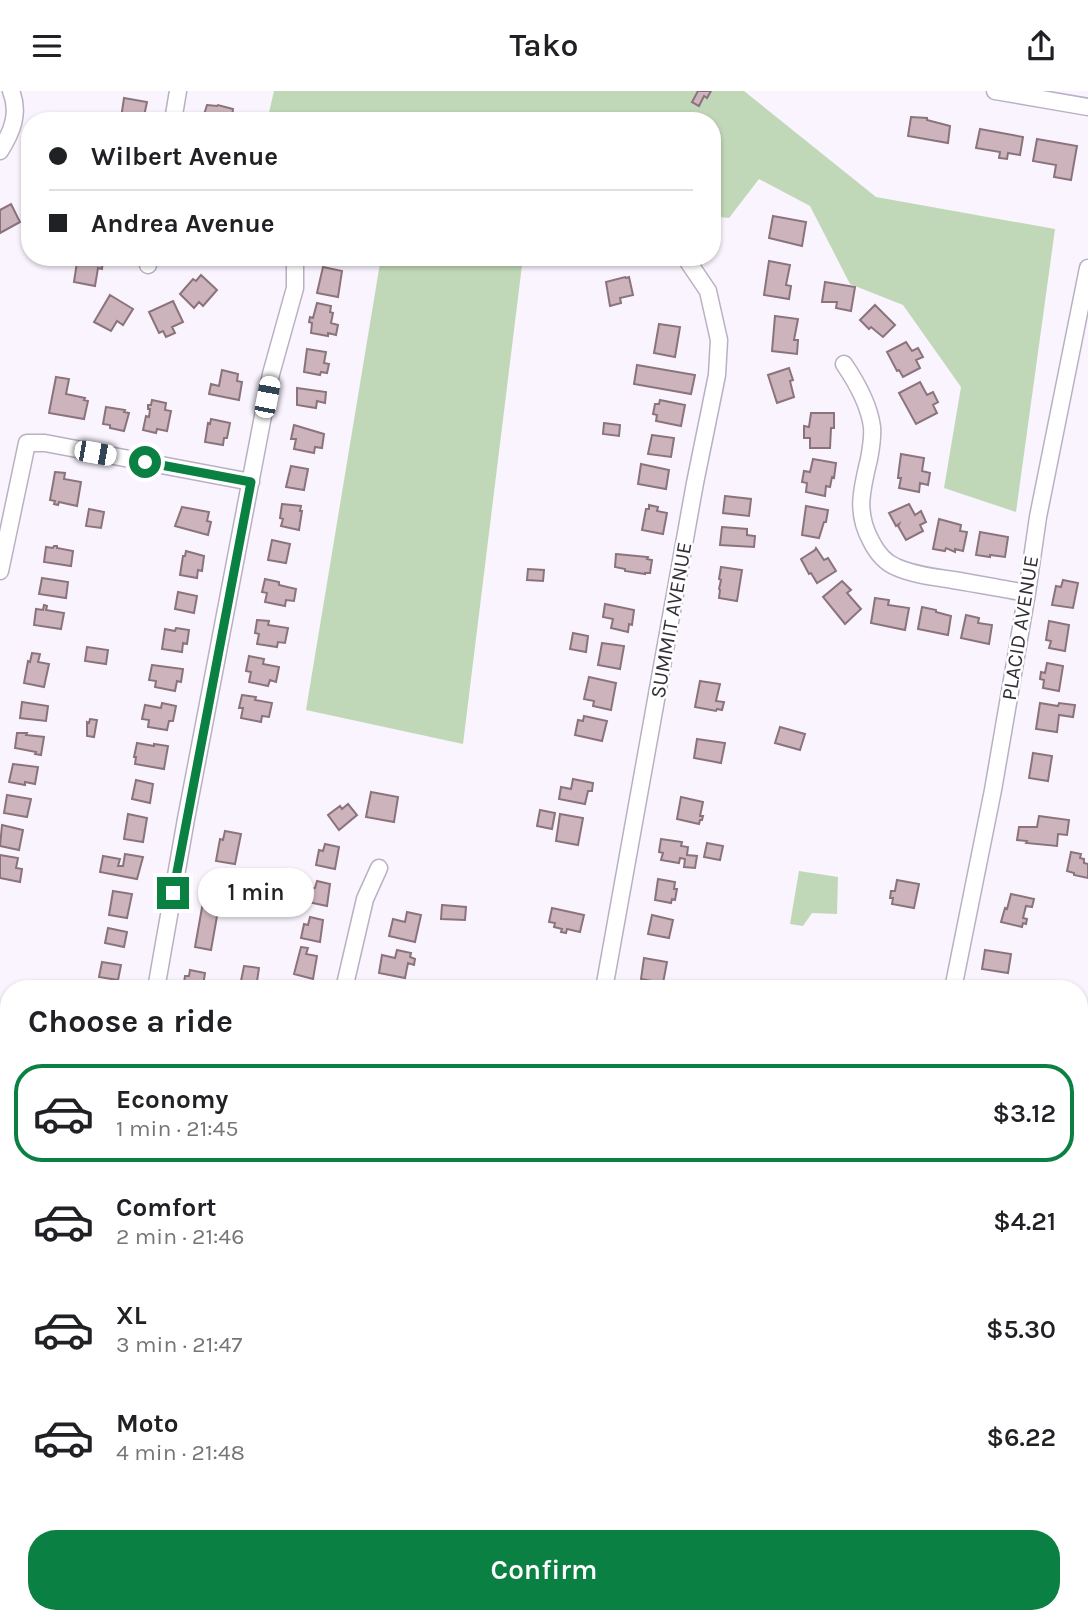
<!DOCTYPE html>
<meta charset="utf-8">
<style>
body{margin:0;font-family:Karla,sans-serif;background:#f6f6f6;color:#202124;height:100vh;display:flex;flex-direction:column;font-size:26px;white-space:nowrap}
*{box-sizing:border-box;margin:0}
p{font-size:23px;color:#757577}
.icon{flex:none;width:38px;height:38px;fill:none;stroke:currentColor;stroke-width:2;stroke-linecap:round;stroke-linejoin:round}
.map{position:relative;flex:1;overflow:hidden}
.drawer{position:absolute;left:0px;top:889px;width:1088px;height:644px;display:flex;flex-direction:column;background:#fff;border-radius:28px 28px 0 0;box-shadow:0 2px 5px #0004}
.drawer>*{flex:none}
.top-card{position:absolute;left:21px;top:21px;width:700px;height:154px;border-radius:28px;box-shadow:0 2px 5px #0004;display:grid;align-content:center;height:154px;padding:0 28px;background:#fff}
.end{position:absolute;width:32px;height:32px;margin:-16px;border:9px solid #0b8043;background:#fff;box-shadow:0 0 0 4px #fff}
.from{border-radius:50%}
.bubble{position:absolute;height:49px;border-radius:24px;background:#fff;box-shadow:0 2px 5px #0004;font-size:23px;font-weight:600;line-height:49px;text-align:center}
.car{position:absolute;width:21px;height:42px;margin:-21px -10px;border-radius:9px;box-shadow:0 0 5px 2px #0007;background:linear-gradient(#fff 24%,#345 0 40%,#fff 0 76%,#345 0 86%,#fff 0)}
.top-card b{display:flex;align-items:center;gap:24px;height:66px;font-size:26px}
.top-card b+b{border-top:2px solid #e0e0e0}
.top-card i{width:18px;height:18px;background:#202124}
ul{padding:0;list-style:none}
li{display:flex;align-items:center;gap:21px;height:98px;margin:0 14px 10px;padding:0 14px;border:4px solid transparent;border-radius:28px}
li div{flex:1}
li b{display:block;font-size:26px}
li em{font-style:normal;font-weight:600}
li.active{border-color:#0b8043}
li>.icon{width:63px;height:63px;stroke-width:1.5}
h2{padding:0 28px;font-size:32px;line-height:84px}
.primary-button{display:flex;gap:14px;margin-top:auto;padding:14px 28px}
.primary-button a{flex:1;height:80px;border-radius:28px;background:#0b8043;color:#fff;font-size:28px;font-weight:600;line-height:80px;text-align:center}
header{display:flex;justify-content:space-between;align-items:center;height:91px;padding:0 28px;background:#fff;font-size:32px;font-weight:600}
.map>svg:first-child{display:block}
.green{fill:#c1d8b8}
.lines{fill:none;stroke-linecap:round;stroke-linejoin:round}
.river{stroke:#a5dfe2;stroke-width:24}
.building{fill:#cdb4bc;stroke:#8a737b;stroke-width:2}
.street-casing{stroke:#bab0c4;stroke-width:19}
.secondary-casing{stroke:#bab0c4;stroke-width:26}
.street{stroke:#fff;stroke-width:16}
.secondary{stroke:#fff;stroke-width:23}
.route{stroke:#0b8043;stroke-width:9}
.labels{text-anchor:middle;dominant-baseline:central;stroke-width:5;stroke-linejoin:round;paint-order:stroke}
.street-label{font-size:21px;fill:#342f37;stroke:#fff}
</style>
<header><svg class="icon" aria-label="menu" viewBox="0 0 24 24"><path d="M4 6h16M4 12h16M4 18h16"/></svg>Tako<svg class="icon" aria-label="share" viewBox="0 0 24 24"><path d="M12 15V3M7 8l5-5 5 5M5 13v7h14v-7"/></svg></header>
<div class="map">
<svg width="1088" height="1533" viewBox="0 0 1088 1533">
<rect width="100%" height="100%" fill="#f9f4fd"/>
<!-- green -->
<path class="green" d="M274,0h470l132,106 179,32 -39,283 -72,-24 17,-101 -58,-82 -53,-21 -40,-78 -51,-27 -30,39 -17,-2v-95h-445z
M381,166h142l-60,487 -157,-34z
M799,780l39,6 -1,37 -25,-1 -9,13 -13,-2z"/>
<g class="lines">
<!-- river -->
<path class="river" d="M0,1378l9,-1"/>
</g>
<!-- building -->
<path class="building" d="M698,0h13l-4,7 -3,-2 -5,10 -7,-4z
M124,7l23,4 -4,19h-18v-3h-4z
M207,14l10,1 1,-1 15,4 -1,8 8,1 -1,3h-37z
M911,26l16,1v2l23,6 -2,17 -40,-7z
M980,38l43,8 -3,18 -12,-2 -1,6 -8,-1 1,-6 -24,-4z
M1037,48l40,7 -6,34 -17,-3 2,-12 -23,-4z
M11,113l9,18 -20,11v-23z
M773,125l33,6 -4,24 -33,-8z
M83,166l20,2 -1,10 -4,-1 -3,18 -21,-4 3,-20h5z
M769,170l21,4 -4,20 5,1 -2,13 -25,-4z
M323,176l19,4 -4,26 -21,-4z
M201,184l16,15 -14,16 -4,-4 -5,6 -14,-14 13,-15 3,2z
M625,186l1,1 3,-1 4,18 -13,3 1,5 -11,3 -4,-24z
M825,191l30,5 -4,24 -15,-3 1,-6h-15z
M110,204l23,14 -10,16 -6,-4 -6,10 -17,-9z
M173,210l10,21 -11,5 3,6 -9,4 -3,-6 -4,2 -10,-21z
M317,212l14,3 -1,6 3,1 -2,10 7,2 -2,10 -8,-2v3l-17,-3 1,-10 -3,-1 1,-5 3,1z
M875,214l20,20 -12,12 -12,-10 -2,2 -9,-9z
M775,225l23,3 -4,21h4l-1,14 -25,-3z
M659,233l21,3 -5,30 -21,-4z
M906,251l6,9 6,-3 5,9 -7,3 4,8 -17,9 -4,-7 -2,1 -10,-19z
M307,258l19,3 -2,11 5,1 -2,9 -6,-1 -1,3 -16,-3z
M637,274l58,10 -4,19 -57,-10z
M789,277l4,12 -3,1 4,16 -17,6 -9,-28z
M222,279l16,4 -1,7 5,1 -3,18 -30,-6 2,-10 8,2z
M56,286l13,2 -3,15 19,4 -1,2 4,1 -4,18 -35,-6z
M920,291l7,13 6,-3 5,10 -5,3 4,8 -21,11 -17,-31z
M297,297l29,4 -1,11 -8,-2 -1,7 -19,-3z
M152,309l14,3 -1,7 6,1 -4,20 -10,-2 -1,4 -13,-3 3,-14 3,1 1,-8h-2v-4h3z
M660,309l25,5 -4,21 -25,-5 1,-6 -4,-1 2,-10h4z
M106,316l19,3 -1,2 5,1 -5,18 -14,-3v-3l-7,-1z
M811,322h23v15h-3l-1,20h-20v-10h-6v-12l5,1z
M211,328l19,4 -3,15h-3l-1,7 -18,-3 3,-19 2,1z
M604,332l16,2 -1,11 -16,-2z
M294,334l30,9 -2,14 -7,-1 -1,6 -20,-4 2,-10h-5z
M652,344l22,3 -3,19 -23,-3z
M901,363l23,4 -2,13 8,2 -2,12 -8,-2 -1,9 -20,-4 2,-10h-3l1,-9z
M813,368l23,4 -2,15 -2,-1 -2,10 -4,-1 -1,10 -19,-4 1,-9 -5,-1 2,-11 6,1z
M641,373l28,6 -3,19 -28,-5z
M291,375l17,3 -4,21 -18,-3z
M55,381l10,1 -1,6 17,3 -4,24 -18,-4 -1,3 -4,-1 1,-3 -5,-1z
M725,405l26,3 -2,17 -26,-3z
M282,413l19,2 -1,5h2l-3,19 -18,-4 2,-7 -3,-1z
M909,413l6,11 6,-4 5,11 -6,3 3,6 -17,9 -8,-14 1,-2 -3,2 -7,-13z
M649,414l9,2 -1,4 10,2 -4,21 -21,-4 4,-21h3z
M806,415l22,4 -2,12h-2l-5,16 -17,-3z
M182,416l27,5 -2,9 4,1 -3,13 -33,-9z
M89,418l15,3 -3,16 -15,-2z
M939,428l22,6 -1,6 7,1 -4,19 -8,-2v3l-9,-4 -1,3 -12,-2z
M722,436l25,2v6l8,1 -1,11 -34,-2z
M980,441l28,5 -3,20 -15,-2v2l-14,-2z
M272,449l18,4 -4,19 -18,-3z
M54,455h3v2l16,3 -2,15 -27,-4 2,-15 7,1z
M816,457l8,12 4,-2 8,13 -19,12 -6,-10 -2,1 -8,-15 14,-9z
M186,460l18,5 -2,15 -4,-1 -1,8 -17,-3 3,-19h2z
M616,463l32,3 -1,2 5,1 -2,13h-5v1l-20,-3v-2l-10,-2z
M721,476l21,3 -5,31 -18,-3 1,-8 -1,-1 2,-9 -2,-1z
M528,478l16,1 -1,11 -16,-1z
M42,487l26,4 -2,16 -27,-4z
M265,488l14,3v3l17,4 -2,12 -8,-1 -1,6 -20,-4 2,-9 -5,-1z
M1063,489l15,3 -5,25 -21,-3 4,-19 5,1z
M842,490l9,9 -4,3 14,16 -16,15 -22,-27z
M178,501l19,4 -3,17 -19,-4z
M875,507l14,2 -1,5 21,3 -4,22 -34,-7z
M605,513l29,6 -2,15 -3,-1 -1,8 -17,-4 2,-9 -10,-2z
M44,514l3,1 -1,4 18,3 -3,16 -27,-4 2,-16 7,1z
M922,516l14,3v2l15,4 -3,19 -30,-6z
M966,524l13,3 -1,5 14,2 -3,19 -28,-6z
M257,529l12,1 -1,4 20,3 -3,15 -7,-1 -1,5 -20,-3 2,-10 -4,-1z
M1049,530l20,4 -4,26 -16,-3 2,-7 -5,-1z
M176,537l13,2 -2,14 -4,-1 -1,9 -20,-3 3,-20 10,2z
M573,542l15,3 -2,16 -16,-3z
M602,552l22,3 -4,23 -22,-4z
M87,556l21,3 -2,14 -21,-3z
M32,562l8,1 -2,8 11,2 -5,23 -20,-4 4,-22 2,1z
M249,565l15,3 -1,5 16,3 -3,15 -6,-2 -2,6 -19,-4 2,-10 -5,-1z
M1047,572l16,3 -4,25 -16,-3 1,-8 -4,-1 1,-7 4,1z
M152,574l31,4 -2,13 -4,-1 -2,10 -20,-4 1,-6 -7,-1z
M589,586l27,6 -5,27 -18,-4 1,-5 -10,-2z
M700,590l20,3 -4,17 8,1 -2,8 -5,-1 -1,2 -21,-4z
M242,604l14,2 -1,3 17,3 -3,14 -7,-1 -1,6 -20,-4 2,-10h-4z
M22,611l26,4 -2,15 -26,-3z
M162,612l14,3 -3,15h-4l-2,9 -19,-3 1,-7 -7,-1 3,-14 16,3z
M1040,612l18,3 1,-3 16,2 -2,12 -14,-2 -2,17 -21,-3z
M584,625l23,5 -5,20 -27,-6 3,-15 5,1z
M90,628l7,1 -3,17 -7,-1v-14l2,1z
M780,636l25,7 -5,16 -25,-7z
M17,642h10l-1,2 18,2 -3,18 -6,-1 1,-2 -21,-4z
M697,648l28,4 -4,20 -27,-5z
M137,652l17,3v-2l14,2 -4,23 -29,-5 1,-7h-2z
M1033,662l19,3 -4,25 -19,-3z
M13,673l25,3 -3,17 -10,-2v3l-16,-3z
M573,688l20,4 -1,8h-4l-3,13 -26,-5 2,-12 10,2z
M136,689l17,4 -3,19 -18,-4z
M371,701l27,5 -4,25 -28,-5z
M7,704l24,4 -4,18 -23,-4z
M681,706l22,5 -3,14h3l-1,4h-2l-1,4 -22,-5z
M348,713l9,11 -18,15 -11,-15 12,-9 2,3z
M540,719l15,3 -3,16 -15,-3z
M128,723l19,4 -4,24 -19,-3z
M560,723l23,4 -5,27 -22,-4z
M1039,725l30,4 -2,15 -9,-1 -1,12 -31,-3 1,-2 -10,-1 2,-13h18z
M2,734l21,5 -4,20 -19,-4z
M225,740l16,3 -6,30 -19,-3 4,-22 3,1z
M661,748l21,3 -1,4 7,1 -1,8 10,1 -2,12 -11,-1 1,-8 -5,-1 -1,5 -18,-3 2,-7 -4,-1z
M707,752l16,3 -3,14 -16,-3z
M325,753l14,3 -4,22 -19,-4 3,-15 4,1z
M1071,761l10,2 -1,4 4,1v4l4,1v14l-14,-3v-2l-7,-2z
M125,763l18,3 -6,22 -37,-7 3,-16 17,3 -2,7h5z
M0,764l18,3 -2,10 6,1 -2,13 -20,-4z
M658,788l17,3 -1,7h3l-2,11 -3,-1 -1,4 -16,-3z
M897,789l22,4 -5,24 -22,-4 1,-6h-3l1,-7h4z
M317,790l13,3 -3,22 -19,-4 3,-14h4z
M113,800l19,3 -5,24 -18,-3z
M1011,803l23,5 -2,8 -6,-1 -3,12 4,1 -1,5 -3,-1 -1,4 -21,-5 4,-14 2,1z
M203,811l16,3 -8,45 -16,-3z
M442,814l24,2 -1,13 -24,-1z
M552,817l32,7 -4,17 -13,-3 -1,4 -5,-1 1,-3 -8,-2 1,-4 -6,-1z
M407,821l14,3 -6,27 -26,-6 4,-17 12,3z
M652,824l21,5 -4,18 -21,-4z
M310,826l13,3 -3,22 -19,-4 3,-14 4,1z
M108,837l19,4 -3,15 -19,-4z
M301,856l7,1 -2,6 11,2 -4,23 -19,-5z
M397,859l14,3 -1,4 5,2 -1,6 -6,-2 -3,15 -26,-5 3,-18 13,3z
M985,859l26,4 -3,19 -26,-4z
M644,867l23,4 -4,21 -22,-4z
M102,871l19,3 -3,15 -19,-3z
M244,875l15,2 -3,20 -16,-2z
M190,879l15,3 -2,13 6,1 -1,2h-22l1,-5 -3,-1 1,-7h4z
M1080,1102h6l-4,29h-2z"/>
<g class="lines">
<!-- street casing -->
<g class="street-casing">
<path id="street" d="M995,0l93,16
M173,30l5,-30
M0,60c12,-19 20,-38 11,-60
M148,174l1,-8
M844,273c13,19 25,40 28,63 1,11 -1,21 -3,32 -7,30 -14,53 2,82 6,12 13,21 25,26 18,8 38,10 57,13 25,4 50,9 74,13
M0,480l27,-128h18l206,39
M156,898l30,-170 85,-445 24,-86v-31
M344,898l21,-90 14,-31
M604,898l91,-506 22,-108 2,-35 -11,-49 -23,-34
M953,898l40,-199 34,-197 11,-76 50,-249
M570,1524l19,9
M499,1533l1,-9"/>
</g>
<!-- secondary casing -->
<g class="secondary-casing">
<path id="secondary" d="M0,1040h9
M1080,1056h8"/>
</g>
<!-- street -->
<use href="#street" class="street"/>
<!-- secondary -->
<use href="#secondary" class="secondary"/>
</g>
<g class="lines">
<!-- route -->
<path class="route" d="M145,371l106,20 -78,411"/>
</g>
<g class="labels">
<!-- street labels -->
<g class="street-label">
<text transform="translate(671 529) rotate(-80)">SUMMIT AVENUE</text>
<text transform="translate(1020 537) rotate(-81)">PLACID AVENUE</text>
</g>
</g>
</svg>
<i class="end from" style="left:145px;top:371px"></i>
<i class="end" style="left:173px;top:802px"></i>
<div class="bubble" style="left:198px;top:777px;width:116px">1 min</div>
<i class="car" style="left:267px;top:306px;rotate:11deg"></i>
<i class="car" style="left:95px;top:362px;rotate:100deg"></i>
<div class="top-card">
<b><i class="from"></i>Wilbert Avenue</b>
<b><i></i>Andrea Avenue</b>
</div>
<section class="drawer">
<h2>Choose a ride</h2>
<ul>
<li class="active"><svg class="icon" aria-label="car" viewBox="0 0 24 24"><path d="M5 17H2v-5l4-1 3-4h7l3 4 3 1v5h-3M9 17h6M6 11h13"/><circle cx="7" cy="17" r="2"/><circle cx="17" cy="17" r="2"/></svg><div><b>Economy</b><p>1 min · 21:45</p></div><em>$3.12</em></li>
<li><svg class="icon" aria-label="car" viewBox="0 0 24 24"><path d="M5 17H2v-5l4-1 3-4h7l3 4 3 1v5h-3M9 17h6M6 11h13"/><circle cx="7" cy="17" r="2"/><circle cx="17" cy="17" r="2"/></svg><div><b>Comfort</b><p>2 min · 21:46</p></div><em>$4.21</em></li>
<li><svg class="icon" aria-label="car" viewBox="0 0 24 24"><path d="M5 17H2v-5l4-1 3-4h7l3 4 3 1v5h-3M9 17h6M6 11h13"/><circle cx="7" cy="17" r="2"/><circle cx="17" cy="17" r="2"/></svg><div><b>XL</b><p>3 min · 21:47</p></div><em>$5.30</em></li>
<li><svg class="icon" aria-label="car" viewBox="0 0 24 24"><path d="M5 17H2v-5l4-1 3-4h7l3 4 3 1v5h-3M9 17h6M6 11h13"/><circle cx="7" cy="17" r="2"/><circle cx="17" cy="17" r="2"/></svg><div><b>Moto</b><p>4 min · 21:48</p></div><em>$6.22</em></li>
</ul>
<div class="primary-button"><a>Confirm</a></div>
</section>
</div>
